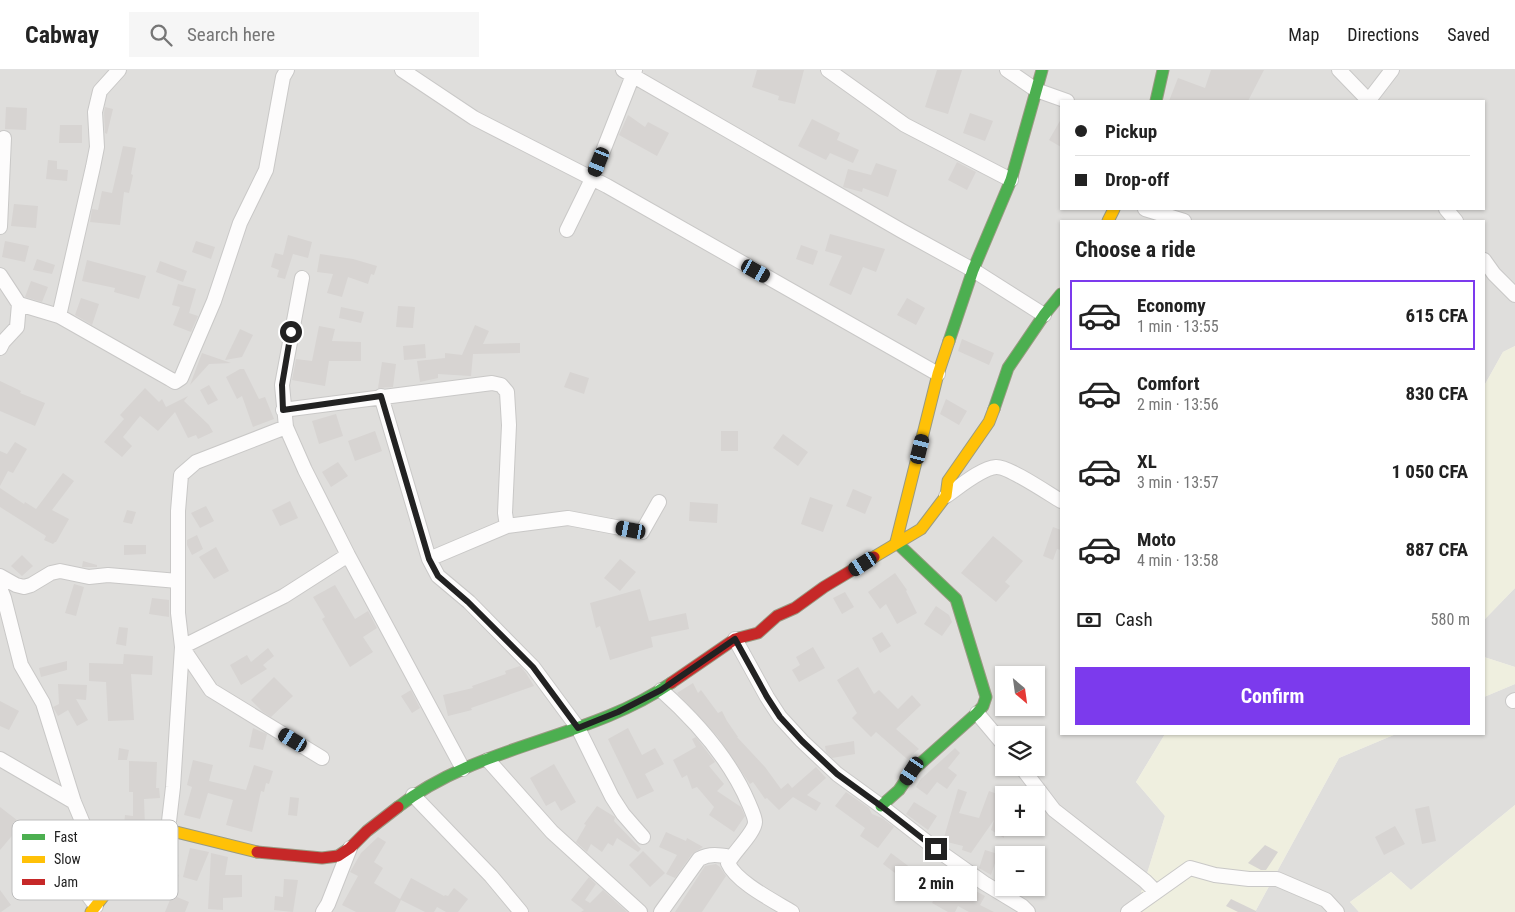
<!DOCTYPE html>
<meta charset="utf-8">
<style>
body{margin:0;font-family:"Roboto Condensed",sans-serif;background:#f6f6f6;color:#222;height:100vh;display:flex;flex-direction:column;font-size:19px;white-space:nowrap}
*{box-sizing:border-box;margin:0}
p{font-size:16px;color:#767676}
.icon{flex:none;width:28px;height:28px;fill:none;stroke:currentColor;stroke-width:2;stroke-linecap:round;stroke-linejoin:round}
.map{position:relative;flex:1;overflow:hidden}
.sheet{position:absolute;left:1060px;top:150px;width:425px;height:515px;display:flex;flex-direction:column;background:#fff;border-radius:0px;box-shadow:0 1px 4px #0004}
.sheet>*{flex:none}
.top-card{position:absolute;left:1060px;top:30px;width:425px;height:110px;border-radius:0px;box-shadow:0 1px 4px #0004;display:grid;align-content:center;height:110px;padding:0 15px;background:#fff}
.needle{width:32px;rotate:151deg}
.tools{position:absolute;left:995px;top:596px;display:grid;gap:10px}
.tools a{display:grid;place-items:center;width:50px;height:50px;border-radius:0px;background:#fff;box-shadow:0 1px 4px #0004;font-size:25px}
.end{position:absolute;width:22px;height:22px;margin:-11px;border:6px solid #222;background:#fff;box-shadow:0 0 0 2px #fff}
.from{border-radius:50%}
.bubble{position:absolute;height:35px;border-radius:0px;background:#fff;box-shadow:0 1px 4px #0004;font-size:16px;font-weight:700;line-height:35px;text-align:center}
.car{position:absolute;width:15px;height:30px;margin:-15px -8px;border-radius:6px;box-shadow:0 0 4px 1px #0007;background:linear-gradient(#222 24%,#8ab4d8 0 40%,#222 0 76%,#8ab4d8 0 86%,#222 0)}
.top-card b{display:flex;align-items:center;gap:18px;height:48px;font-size:19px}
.top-card b+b{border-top:1px solid #e0e0e0}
.top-card i{width:12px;height:12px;background:#222}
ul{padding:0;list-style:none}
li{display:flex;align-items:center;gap:15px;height:70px;margin:0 10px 8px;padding:0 5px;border:2px solid transparent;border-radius:0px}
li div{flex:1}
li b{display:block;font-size:19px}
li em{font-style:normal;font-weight:700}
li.current{border-color:#7c3aed}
li>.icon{width:45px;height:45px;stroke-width:1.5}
h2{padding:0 15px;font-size:22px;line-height:60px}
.pay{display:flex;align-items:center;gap:12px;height:55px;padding:0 15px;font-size:19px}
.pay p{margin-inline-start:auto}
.action{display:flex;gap:10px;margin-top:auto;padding:10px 15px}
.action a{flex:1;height:58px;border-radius:0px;background:#7c3aed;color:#fff;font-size:20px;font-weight:700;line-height:58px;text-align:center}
header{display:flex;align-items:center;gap:30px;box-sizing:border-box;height:70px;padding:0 25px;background:#fff;border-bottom:1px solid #e0e0e0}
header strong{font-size:24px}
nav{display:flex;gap:28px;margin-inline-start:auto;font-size:18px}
.search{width:350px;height:45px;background:#f6f6f6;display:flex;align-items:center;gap:12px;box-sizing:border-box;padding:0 18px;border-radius:0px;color:#767676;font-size:19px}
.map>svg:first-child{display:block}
.residential{fill:#dfdedc;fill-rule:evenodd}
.farmland{fill:#efefdf}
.building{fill:#d7d4d2}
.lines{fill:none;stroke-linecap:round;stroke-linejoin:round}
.street-casing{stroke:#c9c8c7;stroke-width:16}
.fast-casing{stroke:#999a82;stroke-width:13}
.slow-casing{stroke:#999a82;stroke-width:13}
.jam-casing{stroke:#999a82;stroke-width:13}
.street{stroke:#fdfcfc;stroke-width:14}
.fast{stroke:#4caf50;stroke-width:11}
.slow{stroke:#ffc107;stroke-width:11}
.jam{stroke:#c62828;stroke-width:11}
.route{stroke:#222;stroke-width:6}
.key{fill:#fff;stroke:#bdbdbd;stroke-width:1}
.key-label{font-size:14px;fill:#222}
</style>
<header>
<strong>Cabway</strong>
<div class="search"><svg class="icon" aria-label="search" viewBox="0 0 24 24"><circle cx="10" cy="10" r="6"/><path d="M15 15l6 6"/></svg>Search here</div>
<nav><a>Map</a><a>Directions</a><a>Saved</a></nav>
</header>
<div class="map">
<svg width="1515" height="842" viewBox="0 0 1515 842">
<rect width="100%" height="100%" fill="#f0eeeb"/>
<!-- residential -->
<path class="residential" d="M0,0h1515v276l-12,6 -19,34v-165h-423v513h104l-29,48 29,34 -30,96h-1135zM1061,31h423v108h-423zM1004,605h32v33h-32zM1004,665h32v33h-32zM1004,725h32v33h-32zM1004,785h32v33h-32z
M1515,518v79l-31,-10v-37z
M1515,614v121l-104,85 -20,-18 -41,30 9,10h-104l84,-154 57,-24h88v-37z"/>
<!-- farmland -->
<path class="farmland" d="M1515,276v242l-31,32v-234l19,-34z
M1484,587l31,10v17l-31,13z
M1165,664h231l-57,24 -84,154h-120l30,-96 -29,-34z
M1515,735v107h-156l-9,-10 41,-30 20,18z"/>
<!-- building -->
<path class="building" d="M757,0h47l-9,34 -17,-4 1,-4 -27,-9z
M937,0h25l-14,44 -23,-7z
M1211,0h53l-16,31h-79l9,-23 27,10z
M6,37l21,1 -1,22 -21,-1z
M105,37l8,2 -6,25 -2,-1 -1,-20z
M970,43l23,8 -8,20 -22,-8z
M628,45l17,12 3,-5 21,11 -12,23 -38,-21z
M812,49l28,14 -3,7 22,10 -6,13 -23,-10 -4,7 -28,-14z
M1061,49v28l-12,-7z
M60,55h22v18h-23z
M123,76l13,2 -5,26 2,1 -4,18 -5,-1 -4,33 -30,-3 2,-13 6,1 4,-19 10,2z
M48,90l9,1v8l11,1 -1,11 -21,-2z
M957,92l19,10 -9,18 -19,-10z
M876,93l21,7 -9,27 -25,-9 -1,4 -19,-5 5,-18 23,6z
M14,134l24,2 -2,22 -25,-2z
M830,164l55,15 -9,23 -13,-5 -12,28 -22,-10 13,-29 -17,-5z
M288,165l24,7 -4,16 -15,-4 -8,25 -8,-2 2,-7 -8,-3 4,-14 8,2z
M5,171l24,5 -4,16 -23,-5z
M196,171l19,6 -4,12 -19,-7z
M801,175l17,6 -5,14 -17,-6z
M320,184l33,5 24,7 -3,9 -3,-1 -3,10 -20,-7 -6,20 -15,-4 6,-19 -16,-2z
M37,189l18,6 -3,9 -19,-4z
M87,190l59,16 -7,23 -25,-7 1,-4 -33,-7z
M160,191l27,10 -4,11 -27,-10z
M31,211l17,6 -6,15 -17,-5z
M178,214l18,5 -7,24 9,3 -7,16 -18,-7 7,-18 -8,-2z
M81,228l18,6 -7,21 -17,-10z
M907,228l18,10 -9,17 -19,-10z
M398,236l17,1 -2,21 -17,-1z
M341,237l23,5 -3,11 -22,-5z
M475,255l14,6 -6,13 37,-1v10l-47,1 -2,22 -33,-2v4l-18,4 -3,-21 28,-3v-5l17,2z
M319,256l16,3 -3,12 29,1v19h-32l-4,25 -33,-6 4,-21 16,2z
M240,259l13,6 -11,22 -17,3z
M962,269l32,14 -5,12 -31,-14z
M425,274l1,14 -22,2 -1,-14z
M202,283l29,10 -22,1 -19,21z
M382,292l14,2 -3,23 -15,1z
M240,299h4l15,30 6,-2 9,22 -21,8 -11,-31 -5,3 -11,-22z
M570,302l19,6 -5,16 -20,-7z
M0,311l21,10 -1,2 25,10 -10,23 -35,-15z
M209,315l9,15 -10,5 -8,-15z
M145,318l14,14 3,-3 4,8 22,-11 -4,5 25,24 4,7 -15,7 -2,-4 -8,3 -13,-26 -17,19 -18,-15 -17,21 9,9 -10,11 -18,-15 20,-23 -4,-4z
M946,329l21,12 -8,14 -19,-11z
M336,344l7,22 -24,8 -7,-23z
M375,361l7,20 -27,10 -7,-20z
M721,361h17v20h-17z
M783,364l25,18 -10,14 -25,-18z
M15,372l12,7 -14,24 -5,-2 -8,15v-35l7,3z
M338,392l10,14 -17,11 -9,-15z
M63,403l11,8 -22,29 17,9 -13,23h-1l-2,2 -9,-4 2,-4 -46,-29v-19l24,16 1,-2 11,7z
M853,419l19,8 -7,17 -19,-8z
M810,427l23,8 -10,27 -22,-8z
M290,431l8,17 -18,8 -8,-16z
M690,432l28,2 -1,19 -28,-2z
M206,436l8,15 -14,7 -9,-15z
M127,440l9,2 -4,12 -9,-2z
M1053,457l8,3v20l-4,-1 -4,11 -10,-4z
M197,465l6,14 -11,6 -5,-10v-5z
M993,466l30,25 -18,21 5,4 -14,16 -35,-29z
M124,475h22v9l-22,1z
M216,477l13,24 -15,8 -15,-22z
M22,485l11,11 -11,10 -11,-10z
M620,489l16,13 -16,19 -16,-13z
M83,491l14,4v2h-15z
M895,503l12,17 -1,1 11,22 -20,11 -11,-20 -6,5 -12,-17z
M74,514l10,3 -8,29 -11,-3z
M335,515l20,34 13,-8 9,17 -14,9 10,15 -23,15 -28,-48 3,-2 -12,-20z
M640,519l9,32 37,-8 3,16 -38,8 2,10 -43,13 -10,-34 -4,2 -6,-25z
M845,522l9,15 -12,7 -9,-16z
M152,528l17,2v17l-20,-3z
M936,536l13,9 3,7 -10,14 -18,-12z
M119,557l9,1 -2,18 -10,-2z
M882,562l9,14 -11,7 -8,-15z
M813,577l12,21 -26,14 -7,-12 8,-5 -4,-8z
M268,578l6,8 -11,9 4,4 -26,16 -11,-20 17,-10 4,7z
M124,584l29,2 -1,19 -21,-1 3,46 -26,1 -2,-39 -17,-1v-18l34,1z
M67,591v9l-26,7 -2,-9z
M520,596l6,7 8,13 -63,22 1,2 -24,6 -5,-21 30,-7 -1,-2 34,-12 -1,-3z
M858,597l16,27 5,-4 19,19 14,-14 9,10 -25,24 23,20 -12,10 -31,-27 -5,5 -19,-19 5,-5 -20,-33z
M274,607l19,19 -22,21 -8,-5 -12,-12z
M693,613l5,10 3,-3 17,23 4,-2 5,10 11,16h-1l28,30 16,22 7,-6 4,5 24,-21 10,11 -19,17 14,8 -5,8 -23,-14 -14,13 -12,-12 -2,1 -12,-17 -3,2 -32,-47 -41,-44z
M58,614l29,1 -1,15 -10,-1 12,21 -11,6 -9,-16 -10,6 -5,-9 6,-3z
M411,620l9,18 -8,5 -11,-17z
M0,631l19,10 -10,19 -9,-4z
M253,658l14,6 -4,16 -14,-3z
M628,658l14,27 13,-7 9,16 -19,10 9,17 -17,8 -29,-60z
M696,667l19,25 -6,4 15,18 -7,7 24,16 3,7 1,2 -11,16 -25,-17 5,-8 -17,-20 -5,2 -5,-14 -5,3 -9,-18 23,-13 -4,-8z
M854,671l1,13 -23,4 -6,-6 -1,-6z
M119,678l10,2 -2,10h-9z
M955,678l5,5 -12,15 9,7 -10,14 -10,-7 -10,13 -11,-8 5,-8z
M193,690l20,5 -4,16 37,9 8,-25 19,6 -4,13 -3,-1 -2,9 -3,-1 -9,41 -26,-7 7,-25 -25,-7 -8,26 -16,-4 8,-28 -5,-2z
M129,691l28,1 -1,26h3l1,10 -16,1 1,28 -6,-1 3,16 -3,1 1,2 -7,9 -25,6 20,-16 -4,-19 1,-10 8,1v-24h-4z
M554,694l22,38 -15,9 -6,-10 -9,5 -16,-28z
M958,719l9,3 -8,21 20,5 10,-27 14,5 -7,19 8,5v18l-13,-8 3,-10 -23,33 -9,-3 1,-4 -20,-5z
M846,722l23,16 3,6 10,4 12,9 -16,21 -18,-12 5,-8 -30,-22z
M290,727l9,1 -2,18 -9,-1z
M914,732l23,14 -9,14 -22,-16z
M597,736l18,11 -1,4 27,28 -3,3 -21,-14 -4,8 -5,-3 -6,9 -11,-8 -4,8 -11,-10 10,-17 -2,-1z
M1429,736l7,35 -14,3 -7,-35z
M0,737l22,17 -22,26z
M1395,756l10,18 -21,11 -9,-18z
M666,762l20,9 1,-3 16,9 -11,7 -17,24 -9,-4 11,-19 -18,-8z
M378,767l8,5 -12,20 9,6 -9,15 26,16 11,-21 33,18 1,-1 3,1 6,-8 14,11 -10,13h-12l-9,-5 -3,5h-9l-24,-12 -6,12h-39l-14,-7 16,-29 -8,-4 11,-19z
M1265,775l13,7 -12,18h-5l-13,-7z
M190,778l19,4 -12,29 -14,-4z
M985,780l13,4 -7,21 -12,-7z
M643,781l22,22 -15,14 -21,-22z
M211,783l17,4 -3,18h17v22l-19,1v12l-15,-1z
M891,783l20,15 -8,11 -20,-15z
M716,794l4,3 6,9 -24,36h-27l30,-46z
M166,800l13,5 -7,17 -13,-5z
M948,806l37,20 -5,9 14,7h-25l-11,-6 -3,6h-7l-16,-9z
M589,807l7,7 -11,16 5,3 13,-13 24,22h-46l3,-2 -13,-10z
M284,809l14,1 -5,32 -19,-2 1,-14 8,1z
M0,820l11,15 -10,7h-1z
M172,825l17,7 -4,10h-20z
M1231,829l25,12v1h-18l-12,-6z"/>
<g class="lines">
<!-- street casing -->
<g class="street-casing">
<path id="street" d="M402,0l72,48 133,68 331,188
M623,0l279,161 71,39 71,45
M828,0l77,55 106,55
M1007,0l29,20 31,11
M1339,0l30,31
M1369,30l23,-30
M1145,139l39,12
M1446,139l10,12
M0,157l4,-89
M567,160l25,-51 43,-109
M1484,190l10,14 21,21
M0,205l19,29
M302,208l-20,107 4,42 19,43 43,85 115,214
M59,246l34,-149 4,-20 -2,-35 5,-21 19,-21
M0,278l3,-6 14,-15 2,-23 40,12 111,63 5,3 6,-4 33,-77 26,-78 26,-53 17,-93 4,-7
M381,326l48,163 9,17 31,26 64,65 45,61 34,69 11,17 20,23
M283,340l209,-27 9,2 6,7 2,33 -4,88 2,13 -78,33
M946,426c12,-8 35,-28 50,-29 12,-1 53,27 65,34
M507,456l61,-8 74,14 17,-30
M0,506l16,9 8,2 7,-2 20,-12 9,-2 29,6 19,-2 70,6
M0,518l4,10 17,67 22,38 31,99 36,86
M735,569l32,58 13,20 22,24 35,33 44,32 55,43 48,34 38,23 6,6
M661,620c36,32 69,69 88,114 2,5 6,13 6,18 0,10 -22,31 -27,41 8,19 46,38 64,49
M1513,631l2,-1
M977,643l27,32
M322,688l-111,-68 -29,-43 102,-51 64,-41
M0,689l74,43
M488,690l64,72 88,80
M1022,698l32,42 91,71 11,11
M413,725l78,81 30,36
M37,759l33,34 9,20 17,23
M168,760l5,-43 9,-140 -4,-34v-102l3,-36 15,-13 90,-35
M323,842l5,-8 22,-56
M661,842l38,-53c11,-6 21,-4 32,-2
M1128,842l62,-44 25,7 34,4h28l49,21 11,12"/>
</g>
<!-- fast casing -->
<g class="fast-casing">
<path id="fast" d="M1156,31l7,-31
M949,271l24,-71 38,-90 31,-110
M994,339l14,-41 36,-53 17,-21
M881,736l18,-16 13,-19 65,-58 6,-7 3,-9 -30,-98 -60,-57
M398,737c80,-63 190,-67 273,-124"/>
</g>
<!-- slow casing -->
<g class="slow-casing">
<path id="slow" d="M1108,151l6,-12
M896,472l42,-168 11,-33
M874,487l47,-28 25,-33 2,-15 41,-59 5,-13
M91,842l19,-24 31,-26 27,-32 89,22"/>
</g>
<!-- jam casing -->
<g class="jam-casing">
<path id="jam" d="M671,613l64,-44 23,-6 19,-17 18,-8 29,-21 50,-30
M257,782l65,6 16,-2 12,-8 17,-17 31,-24"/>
</g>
<!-- street -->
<use href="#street" class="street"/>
<!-- fast -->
<use href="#fast" class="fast"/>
<!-- slow -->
<use href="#slow" class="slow"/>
<!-- jam -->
<use href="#jam" class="jam"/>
</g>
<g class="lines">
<!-- route -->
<path class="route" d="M291,262l-9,53 1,25 98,-14 48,163 9,17 30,26 65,65 45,61 40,-16 43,-22 74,-51 32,58 13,20 22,24 35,33 44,32 55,43"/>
</g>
<!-- legend -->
<rect x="12" y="750" width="166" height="80" rx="8" class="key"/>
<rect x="22" y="764" width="23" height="6" fill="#4caf50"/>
<rect x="22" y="786" width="23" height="7" fill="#ffc107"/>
<rect x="22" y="809" width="23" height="6" fill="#c62828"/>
<g class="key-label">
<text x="54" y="772">Fast</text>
<text x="54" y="794">Slow</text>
<text x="54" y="817">Jam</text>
</g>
</svg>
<div class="tools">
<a><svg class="needle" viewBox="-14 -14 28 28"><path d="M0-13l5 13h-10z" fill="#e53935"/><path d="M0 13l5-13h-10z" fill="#767676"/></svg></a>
<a><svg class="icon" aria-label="layers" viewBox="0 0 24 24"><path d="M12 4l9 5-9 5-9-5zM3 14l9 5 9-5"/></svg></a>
<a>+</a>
<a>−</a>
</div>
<i class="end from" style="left:291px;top:262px"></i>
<i class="end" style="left:936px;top:779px"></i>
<div class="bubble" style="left:895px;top:796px;width:82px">2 min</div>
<i class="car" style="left:599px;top:92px;rotate:202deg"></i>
<i class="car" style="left:756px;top:201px;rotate:119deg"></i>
<i class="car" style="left:920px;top:379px;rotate:14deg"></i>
<i class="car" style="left:631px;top:460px;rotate:281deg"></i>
<i class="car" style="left:863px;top:494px;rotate:237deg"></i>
<i class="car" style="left:293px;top:670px;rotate:301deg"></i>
<i class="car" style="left:912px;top:701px;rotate:213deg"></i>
<div class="top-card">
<b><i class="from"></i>Pickup</b>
<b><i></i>Drop-off</b>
</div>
<section class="sheet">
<h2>Choose a ride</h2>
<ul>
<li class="current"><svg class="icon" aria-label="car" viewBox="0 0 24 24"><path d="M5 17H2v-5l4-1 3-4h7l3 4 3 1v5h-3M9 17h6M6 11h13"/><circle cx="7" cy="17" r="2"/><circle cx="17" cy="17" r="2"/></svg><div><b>Economy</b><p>1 min · 13:55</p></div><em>615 CFA</em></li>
<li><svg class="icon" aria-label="car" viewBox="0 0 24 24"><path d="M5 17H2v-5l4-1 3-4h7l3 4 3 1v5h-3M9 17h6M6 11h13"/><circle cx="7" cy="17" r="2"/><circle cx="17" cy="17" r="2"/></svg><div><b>Comfort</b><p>2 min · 13:56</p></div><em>830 CFA</em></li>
<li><svg class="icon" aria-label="car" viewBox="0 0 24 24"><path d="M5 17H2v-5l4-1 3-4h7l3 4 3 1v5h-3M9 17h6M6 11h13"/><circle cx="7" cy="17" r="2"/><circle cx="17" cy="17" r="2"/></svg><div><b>XL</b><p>3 min · 13:57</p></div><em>1 050 CFA</em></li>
<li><svg class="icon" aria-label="car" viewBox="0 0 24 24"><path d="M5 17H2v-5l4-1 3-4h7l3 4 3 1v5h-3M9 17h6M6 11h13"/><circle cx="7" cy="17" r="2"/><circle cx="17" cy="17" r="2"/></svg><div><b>Moto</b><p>4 min · 13:58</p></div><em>887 CFA</em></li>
</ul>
<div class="pay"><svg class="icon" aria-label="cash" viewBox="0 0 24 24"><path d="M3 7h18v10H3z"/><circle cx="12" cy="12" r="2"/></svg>Cash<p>580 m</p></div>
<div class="action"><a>Confirm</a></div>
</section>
</div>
